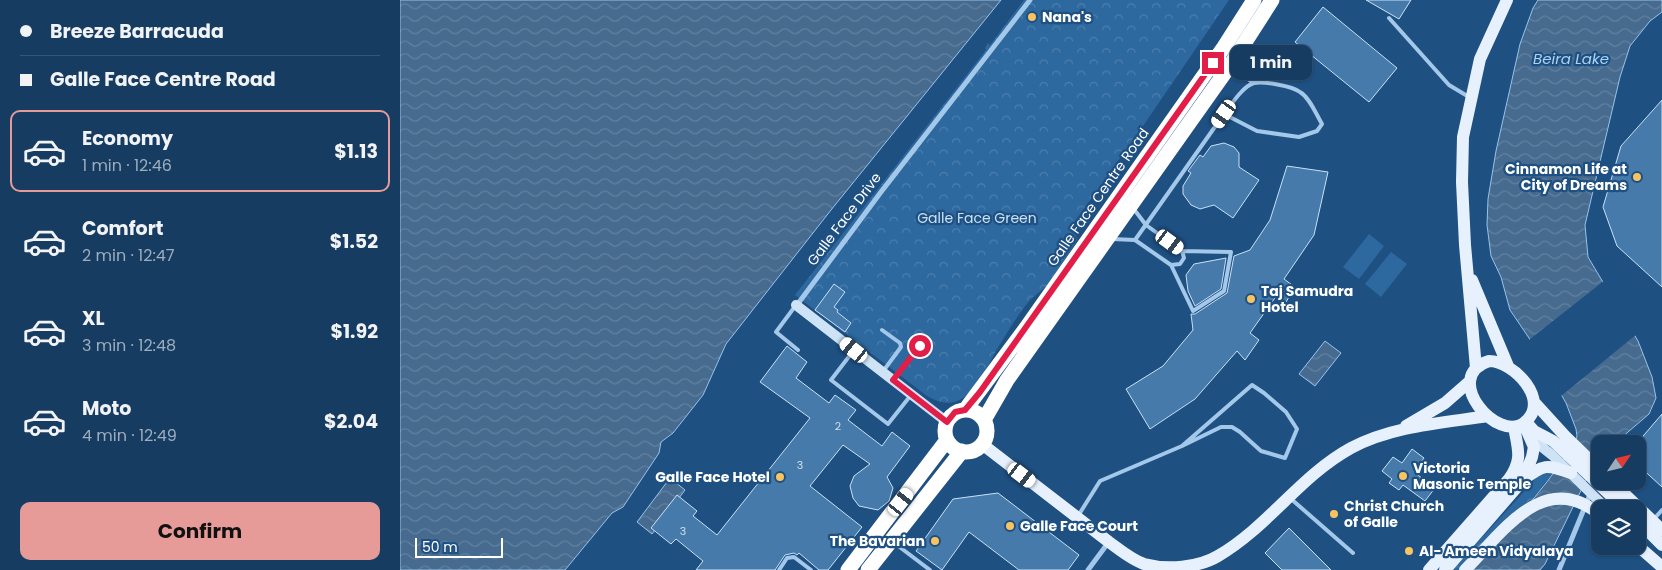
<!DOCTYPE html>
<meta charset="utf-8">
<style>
body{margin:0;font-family:Poppins,sans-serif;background:#23476b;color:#f1f3f6;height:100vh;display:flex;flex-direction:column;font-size:19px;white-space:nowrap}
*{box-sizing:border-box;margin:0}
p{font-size:16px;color:#9eadbe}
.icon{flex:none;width:28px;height:28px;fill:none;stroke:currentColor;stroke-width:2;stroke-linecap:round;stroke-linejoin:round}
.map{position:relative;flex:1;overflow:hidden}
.panel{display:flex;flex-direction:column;background:#163c62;width:400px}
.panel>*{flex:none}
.top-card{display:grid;align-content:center;height:110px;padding:0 20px;background:#163c62}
.needle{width:32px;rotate:55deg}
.tools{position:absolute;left:1191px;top:435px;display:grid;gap:10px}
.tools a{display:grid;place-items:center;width:55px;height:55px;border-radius:10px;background:#163c62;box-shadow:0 1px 4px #0004,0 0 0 1px #355677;font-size:25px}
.scale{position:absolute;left:15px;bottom:12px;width:88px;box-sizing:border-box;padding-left:5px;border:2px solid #fff;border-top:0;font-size:14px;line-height:18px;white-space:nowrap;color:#fff;-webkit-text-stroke:4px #1e5082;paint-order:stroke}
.end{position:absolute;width:22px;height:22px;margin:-11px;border:6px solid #e11d48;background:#fff;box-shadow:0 0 0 2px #fff}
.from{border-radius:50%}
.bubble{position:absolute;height:35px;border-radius:10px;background:#163c62;box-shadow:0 1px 4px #0004,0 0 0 1px #355677;font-size:16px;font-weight:700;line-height:35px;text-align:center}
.car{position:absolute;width:15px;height:30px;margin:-15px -8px;border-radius:6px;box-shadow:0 0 4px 1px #0007;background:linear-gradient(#fff 24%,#345 0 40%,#fff 0 76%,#345 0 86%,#fff 0)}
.top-card b{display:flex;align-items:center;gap:18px;height:48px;font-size:19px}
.top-card b+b{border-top:1px solid #355677}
.top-card i{width:12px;height:12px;background:#f1f3f6}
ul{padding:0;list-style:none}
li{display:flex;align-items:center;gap:15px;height:82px;margin:0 10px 8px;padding:0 10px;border:2px solid transparent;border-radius:10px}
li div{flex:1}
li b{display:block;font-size:19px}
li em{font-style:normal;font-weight:700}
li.on{border-color:#e69b98}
li>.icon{width:45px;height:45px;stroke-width:1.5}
.action{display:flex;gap:10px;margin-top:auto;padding:10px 20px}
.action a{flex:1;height:58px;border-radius:10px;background:#e69b98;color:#111;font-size:20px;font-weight:700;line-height:58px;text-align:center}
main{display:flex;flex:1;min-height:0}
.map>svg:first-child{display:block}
.park{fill:url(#park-crowns)}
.garden{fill:#2d689f}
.water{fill:url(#water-waves);stroke:#97c4eb}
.pier{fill:#1e5082}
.building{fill:#467aab;stroke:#c8e1f7}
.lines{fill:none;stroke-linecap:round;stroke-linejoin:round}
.lane{stroke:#a4c8e9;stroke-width:4}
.street{stroke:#a4c8e9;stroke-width:5}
.secondary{stroke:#cfe3f7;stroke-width:10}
.primary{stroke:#e7f1fe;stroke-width:12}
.highway{stroke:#fff;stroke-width:15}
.route{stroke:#e11d48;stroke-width:6}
.poi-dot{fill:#f9c362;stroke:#1e5082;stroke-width:2}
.labels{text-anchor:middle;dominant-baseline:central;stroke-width:4.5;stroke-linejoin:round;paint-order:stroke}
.number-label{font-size:11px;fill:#d1deea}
.poi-label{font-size:14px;font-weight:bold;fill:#fff;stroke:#1e5082;text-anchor:start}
.street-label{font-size:14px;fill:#fff;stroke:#1e5082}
.park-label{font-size:14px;fill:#c8e1f7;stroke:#1e5082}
.water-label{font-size:15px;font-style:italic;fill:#afd2f1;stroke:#1e5082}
</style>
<main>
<section class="panel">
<div class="top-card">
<b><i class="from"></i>Breeze Barracuda</b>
<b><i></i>Galle Face Centre Road</b>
</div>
<ul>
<li class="on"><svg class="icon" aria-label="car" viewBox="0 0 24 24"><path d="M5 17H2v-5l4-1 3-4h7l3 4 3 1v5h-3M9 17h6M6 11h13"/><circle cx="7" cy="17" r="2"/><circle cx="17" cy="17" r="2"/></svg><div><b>Economy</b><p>1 min · 12:46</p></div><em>$1.13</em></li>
<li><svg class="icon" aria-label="car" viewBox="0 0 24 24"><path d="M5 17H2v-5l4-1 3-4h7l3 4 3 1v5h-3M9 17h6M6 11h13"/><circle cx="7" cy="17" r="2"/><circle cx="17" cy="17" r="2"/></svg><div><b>Comfort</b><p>2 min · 12:47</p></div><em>$1.52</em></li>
<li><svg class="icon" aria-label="car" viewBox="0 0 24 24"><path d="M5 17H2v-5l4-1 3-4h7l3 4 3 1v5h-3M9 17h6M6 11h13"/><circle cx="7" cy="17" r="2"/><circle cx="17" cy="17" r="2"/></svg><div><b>XL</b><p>3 min · 12:48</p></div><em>$1.92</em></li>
<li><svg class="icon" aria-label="car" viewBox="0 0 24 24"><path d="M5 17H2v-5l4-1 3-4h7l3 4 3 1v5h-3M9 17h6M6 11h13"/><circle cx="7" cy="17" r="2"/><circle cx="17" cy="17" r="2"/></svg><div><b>Moto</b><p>4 min · 12:49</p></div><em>$2.04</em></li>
</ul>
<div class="action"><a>Confirm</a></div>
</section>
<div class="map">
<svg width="1262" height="570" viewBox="0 0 1262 570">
<defs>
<pattern id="park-crowns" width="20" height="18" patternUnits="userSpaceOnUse" patternTransform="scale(1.25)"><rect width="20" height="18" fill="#2d689f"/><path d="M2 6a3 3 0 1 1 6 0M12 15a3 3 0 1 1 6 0" fill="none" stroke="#4c7fad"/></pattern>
<pattern id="water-waves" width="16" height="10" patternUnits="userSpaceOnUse" patternTransform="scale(1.25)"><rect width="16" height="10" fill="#466b8f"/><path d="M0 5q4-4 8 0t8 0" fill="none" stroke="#6281a0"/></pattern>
</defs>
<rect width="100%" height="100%" fill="#1e5082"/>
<!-- park -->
<path class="park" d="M624,0h205l-86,126 -70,98 4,16c-9,14 -17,29 -27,42 -5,7 -14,12 -20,18 -10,12 -20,28 -28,41 -12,18 -20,44 -39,57 -13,8 -23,5 -36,-2l-132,-101 191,-245 -1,-2 3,-5 2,2z
M1156,457l5,5 -51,66 -38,42h-20z"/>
<!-- garden -->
<path class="garden" d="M969,234l15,12 -25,33 -16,-12z
M991,252l16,12 -26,33 -16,-13z"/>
<!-- water -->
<path class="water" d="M0,0h601l-170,210 -105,134 -23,51 -30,38 -12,9 -2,11 -36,54 -11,6 -47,57h-165z
M1138,0h124v12l-12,9 -20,25 -10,31 -35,148 3,32 50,84 14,36 4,21 -7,16 -35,30h-14v12l-4,4 -51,104 -5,6h-68l38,-42 36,-45 27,-36 4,-11 -1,-7 -10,-26 -37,-65 -19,-28 -9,-33 -10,-21 -4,-31 1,-26 8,-48 24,-107 13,-36z
M925,341l16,12 -26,33 -16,-12z
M270,478l15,12 -33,44 -15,-12z"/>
<!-- pier -->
<path class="pier" d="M1205,280l32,54 -76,62 -32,-56z"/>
<!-- building -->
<path class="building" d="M966,0h45l-12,19z
M923,7l74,61 -28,34 -74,-60z
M1262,100v187l-45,-41 -14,-39 18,-61z
M824,143l10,4 5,6v14l20,13 -26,38 -19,-13 -14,4 -9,-4 -8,-11v-8l8,-13 -3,-2 12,-16 3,2 8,-11z
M887,166l41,6 -14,63 -30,44 11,8 -9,15 -9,-7 -27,38 9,7 -14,20 -8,-9 -42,48 -45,30 -24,-40 37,-23 30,-36 -2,-16h4l32,-21 7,-37 16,-6 20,-30z
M826,258l-5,31 -26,17 -7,-15 -2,-16 8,-11z
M434,284l11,8 -11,15 4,3 -1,2 14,11 -6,9 -30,-22z
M387,346l20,16 -11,16 33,25 6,-8 21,15 -8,10 34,26 10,-14 18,14 -23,31 6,11 -4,13 -11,9 -19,-4 -6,-8 -3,-12 4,-10 16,-12 -27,-19 -33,41 52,41 -34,43h-9l-20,-17 -2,2 -3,-2 -9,2 -10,15h-79l7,-9 -27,-22 -5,5 -20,-16 26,-33 20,16 -4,5 24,19 93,-117 -50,-36z
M1262,414v73l-24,-22v-23z
M1012,449l12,9 -10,14 21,16 -10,13 -22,-16 -4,5 -10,-7 3,-4 -10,-8 11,-14 9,6z
M598,493l81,62 -11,15h-49l-50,-38 -27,38 -26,-19 37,-52z
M889,528l42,42h-49l-17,-17z"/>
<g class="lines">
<!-- lane -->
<path class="lane" d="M989,18l60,67 20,12
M834,67l19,16
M733,208l13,17 36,26 2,7 -4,6 -9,1
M712,239l23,1 36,25 22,46 31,-20 7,-39 -49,-1
M735,240l89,-126c7,-9 19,-28 30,-31 9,-2 38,3 46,9 10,6 16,22 22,32l-5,7 -18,6 -42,-6 -33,-17
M396,305l-20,27 22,18
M482,330l18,13 1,4 -17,23
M454,350l-23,30 57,44 23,-29
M494,378l26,-32
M890,498l63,55
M678,516l22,-35 82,-35 70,-61 12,8 22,19 11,17 -12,29 -24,-7 -21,-19 -8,-5h-11l-39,19
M1253,520l9,-10
M493,542l37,28
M379,570l8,-12 7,-1 17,13"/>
<!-- street -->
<path class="street" d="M397,305l84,-113 149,-192
M688,570l20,-27
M1159,570l32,-78"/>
<!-- secondary -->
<path class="secondary" d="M396,305l151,117
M1134,432l8,15 10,8 55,54"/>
<!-- primary -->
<path class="primary" d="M1072,280l36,86
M1089,361c25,0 62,40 36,61 -27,23 -85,-45 -36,-61z
M1076,368l-11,-123 -3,-63 1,-45 17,-78 27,-59
M1134,402l31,34 35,34
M1126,422l8,9 19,10 72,68
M1006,426l39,-23 24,-21
M582,444l127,98c11,8 23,18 35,22 23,6 54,4 74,-8 50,-29 82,-80 133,-108 41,-22 91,-25 137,-32
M1123,480c21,-16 23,-16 48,-7
M1211,481l51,49
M1238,521l24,24
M1238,546l24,21
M1029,570l80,-91c14,-20 9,-29 5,-52
M1045,570l78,-90 9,-23 2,-10 -10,-23
M1065,570c37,-37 79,-102 135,-55"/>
<!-- highway -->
<path class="highway" d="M565,410l61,-82 198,-281 30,-47
M545 431a21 21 0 1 1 42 0a21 21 0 1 1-42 0Z
M584,420l23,-40 224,-316 41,-64
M448,570l99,-130
M468,570l94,-119"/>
</g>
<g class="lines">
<!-- route -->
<path class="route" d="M520,346l-27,34 54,42 8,-10 10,-2 15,-18 233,-329"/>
</g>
<!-- markers -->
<g class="poi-dot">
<circle cx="632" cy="17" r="5"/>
<circle cx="1237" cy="177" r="5"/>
<circle cx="851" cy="299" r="5"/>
<circle cx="1003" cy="476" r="5"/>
<circle cx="380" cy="477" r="5"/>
<circle cx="934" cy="514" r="5"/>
<circle cx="610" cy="526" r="5"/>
<circle cx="535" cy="541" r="5"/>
<circle cx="1009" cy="551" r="5"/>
</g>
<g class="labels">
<!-- number labels -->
<g class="number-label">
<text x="438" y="426">2</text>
<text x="400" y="465">3</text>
<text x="283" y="531">3</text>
</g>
<!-- poi labels -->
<g class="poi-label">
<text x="642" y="17">Nana's</text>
<text x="1227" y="169" text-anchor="end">Cinnamon Life at<tspan x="1227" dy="16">City of Dreams</tspan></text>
<text x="861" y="291">Taj Samudra<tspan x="861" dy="16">Hotel</tspan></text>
<text x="1013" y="468">Victoria<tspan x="1013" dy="16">Masonic Temple</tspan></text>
<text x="370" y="477" text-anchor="end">Galle Face Hotel</text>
<text x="944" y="506">Christ Church<tspan x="944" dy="16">of Galle</tspan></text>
<text x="620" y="526">Galle Face Court</text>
<text x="525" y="541" text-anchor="end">The Bavarian</text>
<text x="1019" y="551">Al- Ameen Vidyalaya</text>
</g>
<!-- street labels -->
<g class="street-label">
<text transform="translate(698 197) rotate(-55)">Galle Face Centre Road</text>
<text transform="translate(444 219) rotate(-53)">Galle Face Drive</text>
</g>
<!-- park labels -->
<g class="park-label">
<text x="577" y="218">Galle Face Green</text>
</g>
<!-- water labels -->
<g class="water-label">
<text x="1171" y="58">Beira Lake</text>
</g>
</g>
</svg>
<div class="tools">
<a><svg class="needle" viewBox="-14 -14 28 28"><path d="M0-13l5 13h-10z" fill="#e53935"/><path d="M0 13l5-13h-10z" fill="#9eadbe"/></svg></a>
<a><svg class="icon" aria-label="layers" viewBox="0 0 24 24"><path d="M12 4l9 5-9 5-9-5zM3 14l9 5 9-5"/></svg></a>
</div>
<div class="scale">50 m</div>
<i class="end from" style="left:520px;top:346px"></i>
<i class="end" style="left:813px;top:63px"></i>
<div class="bubble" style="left:830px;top:45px;width:82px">1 min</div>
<i class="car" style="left:824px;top:114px;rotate:215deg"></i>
<i class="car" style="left:770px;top:242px;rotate:126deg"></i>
<i class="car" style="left:454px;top:350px;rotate:309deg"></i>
<i class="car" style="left:622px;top:475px;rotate:127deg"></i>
<i class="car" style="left:501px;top:502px;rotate:38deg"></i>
</div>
</main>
